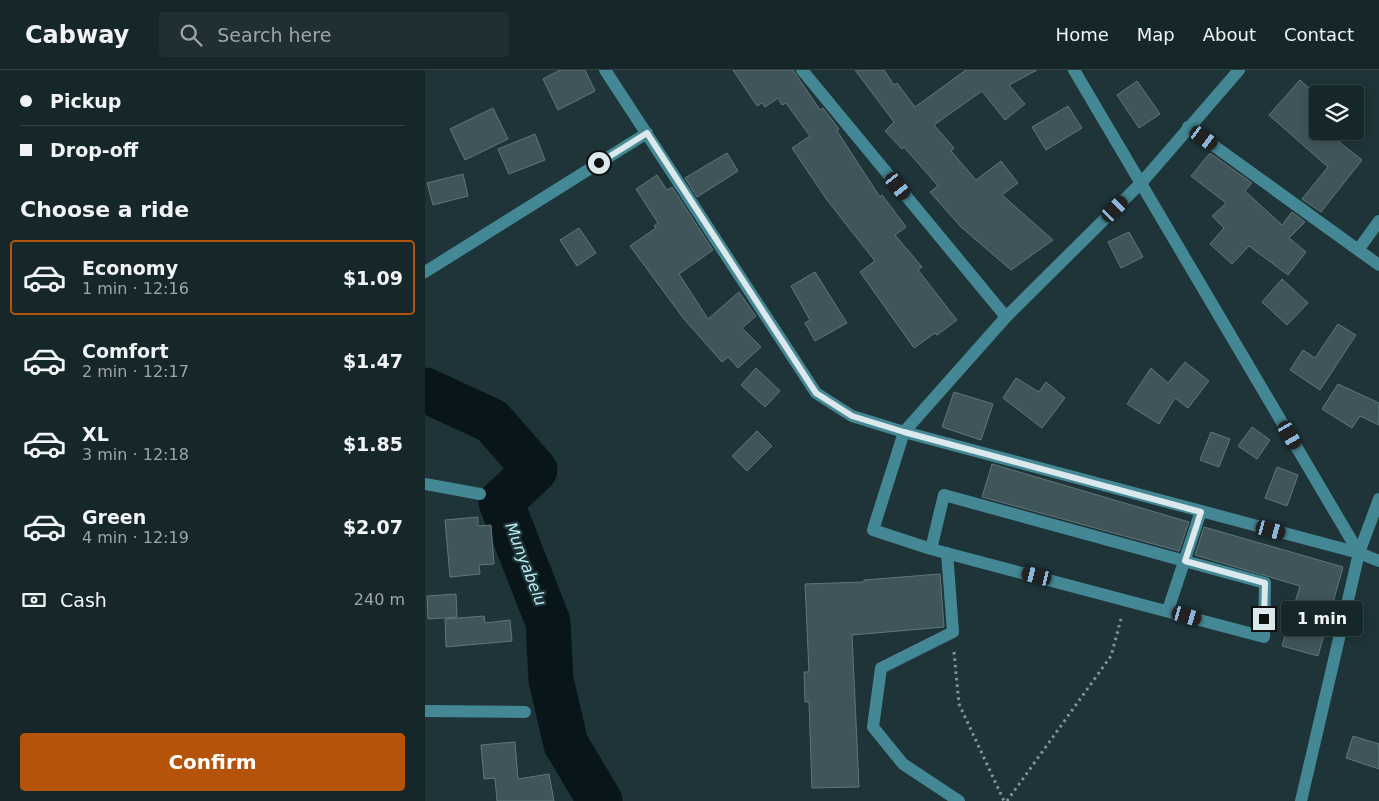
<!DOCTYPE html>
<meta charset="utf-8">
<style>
body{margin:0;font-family:"DejaVu Sans",sans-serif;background:#1f2f32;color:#f1f3f6;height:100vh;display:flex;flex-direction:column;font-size:19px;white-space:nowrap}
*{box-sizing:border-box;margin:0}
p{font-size:16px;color:#9ea5a8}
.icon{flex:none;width:28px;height:28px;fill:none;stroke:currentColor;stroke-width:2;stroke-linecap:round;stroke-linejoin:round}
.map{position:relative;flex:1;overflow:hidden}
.sheet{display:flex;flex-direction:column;background:#16272a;width:425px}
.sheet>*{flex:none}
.guide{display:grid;align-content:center;height:110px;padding:0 20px;background:#16272a}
.fabs{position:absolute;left:884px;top:15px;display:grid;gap:10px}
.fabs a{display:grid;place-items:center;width:55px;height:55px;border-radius:5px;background:#16272a;box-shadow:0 2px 12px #0003,0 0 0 1px #354447;font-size:25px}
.end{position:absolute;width:22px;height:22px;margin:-11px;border:6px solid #dce9ec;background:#111;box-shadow:0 0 0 2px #111}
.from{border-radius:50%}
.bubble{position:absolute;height:35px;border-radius:5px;background:#16272a;box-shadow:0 2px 12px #0003,0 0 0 1px #354447;font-size:16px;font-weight:600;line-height:35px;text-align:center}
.car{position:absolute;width:15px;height:30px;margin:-15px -8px;border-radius:6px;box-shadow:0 0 4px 1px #0007;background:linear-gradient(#222 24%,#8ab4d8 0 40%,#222 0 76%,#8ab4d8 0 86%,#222 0)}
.guide b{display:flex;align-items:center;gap:18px;height:48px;font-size:19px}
.guide b+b{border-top:1px solid #354447}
.guide i{width:12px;height:12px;background:#f1f3f6}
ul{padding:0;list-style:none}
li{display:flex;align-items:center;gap:15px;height:75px;margin:0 10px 8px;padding:0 10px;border:2px solid transparent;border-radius:5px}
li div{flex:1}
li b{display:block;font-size:19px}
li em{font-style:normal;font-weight:600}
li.active{border-color:#b45309}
li>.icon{width:45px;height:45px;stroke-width:1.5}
h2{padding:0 20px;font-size:22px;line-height:60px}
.pay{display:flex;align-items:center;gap:12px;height:55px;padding:0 20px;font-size:19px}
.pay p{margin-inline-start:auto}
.cta{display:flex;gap:10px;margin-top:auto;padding:10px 20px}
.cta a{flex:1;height:58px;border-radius:5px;background:#b45309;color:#fff;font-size:20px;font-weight:600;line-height:58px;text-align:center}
header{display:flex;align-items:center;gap:30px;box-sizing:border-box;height:70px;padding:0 25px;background:#16272a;border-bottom:1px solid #354447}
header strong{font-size:24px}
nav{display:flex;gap:28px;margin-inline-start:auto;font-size:18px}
.search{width:350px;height:45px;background:#1f2f32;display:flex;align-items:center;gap:12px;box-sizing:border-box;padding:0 18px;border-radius:5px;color:#9ea5a8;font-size:19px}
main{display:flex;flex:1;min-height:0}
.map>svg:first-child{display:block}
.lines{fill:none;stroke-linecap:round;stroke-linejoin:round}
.river{stroke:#091619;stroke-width:45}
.building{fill:#3f555a;stroke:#5f767b}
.path{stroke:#85969a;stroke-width:3;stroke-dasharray:2.5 4;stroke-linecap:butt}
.minor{stroke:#448895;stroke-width:12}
.route{stroke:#dce9ec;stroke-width:6}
.labels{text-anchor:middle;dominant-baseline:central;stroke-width:4.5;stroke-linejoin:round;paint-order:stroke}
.water-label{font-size:16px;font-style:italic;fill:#bbecf6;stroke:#1e3438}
</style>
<header>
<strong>Cabway</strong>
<div class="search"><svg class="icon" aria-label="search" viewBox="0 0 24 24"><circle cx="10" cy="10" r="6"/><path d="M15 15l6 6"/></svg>Search here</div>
<nav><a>Home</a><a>Map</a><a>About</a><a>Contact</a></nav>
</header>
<main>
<section class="sheet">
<div class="guide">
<b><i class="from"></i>Pickup</b>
<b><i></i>Drop-off</b>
</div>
<h2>Choose a ride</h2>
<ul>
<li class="active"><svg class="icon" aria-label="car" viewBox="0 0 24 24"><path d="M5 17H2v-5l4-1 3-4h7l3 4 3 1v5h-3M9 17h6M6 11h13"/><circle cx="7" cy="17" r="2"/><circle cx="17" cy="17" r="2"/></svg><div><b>Economy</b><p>1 min · 12:16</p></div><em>$1.09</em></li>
<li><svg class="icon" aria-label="car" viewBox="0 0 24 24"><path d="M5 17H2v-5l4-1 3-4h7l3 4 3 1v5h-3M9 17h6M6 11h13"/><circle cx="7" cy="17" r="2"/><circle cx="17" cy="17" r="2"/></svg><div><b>Comfort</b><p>2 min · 12:17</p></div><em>$1.47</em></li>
<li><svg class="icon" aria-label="car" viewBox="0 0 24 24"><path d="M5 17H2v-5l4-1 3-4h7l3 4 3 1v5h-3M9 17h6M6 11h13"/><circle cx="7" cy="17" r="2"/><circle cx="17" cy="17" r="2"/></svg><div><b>XL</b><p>3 min · 12:18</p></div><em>$1.85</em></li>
<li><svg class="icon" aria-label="car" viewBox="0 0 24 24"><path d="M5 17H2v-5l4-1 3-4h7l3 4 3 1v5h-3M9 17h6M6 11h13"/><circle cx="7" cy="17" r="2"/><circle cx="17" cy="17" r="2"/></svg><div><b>Green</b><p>4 min · 12:19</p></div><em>$2.07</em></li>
</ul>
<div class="pay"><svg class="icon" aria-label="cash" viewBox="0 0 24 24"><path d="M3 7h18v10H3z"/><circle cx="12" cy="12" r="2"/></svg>Cash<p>240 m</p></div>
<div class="cta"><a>Confirm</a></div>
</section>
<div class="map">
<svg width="954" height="731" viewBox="0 0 954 731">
<rect width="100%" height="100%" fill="#1e3438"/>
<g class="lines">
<!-- river -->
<path class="river" d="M0,320l67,31 43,49 -34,32 47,120 3,58 15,64 34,57"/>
</g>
<!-- building -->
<path class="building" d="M135,0h25l10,21 -37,19 -15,-31z
M308,0h60l27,40 3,-2 16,21 -2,2 43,66 2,-2 24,32 -11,8 27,32 -4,3 39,50 -20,15 -2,-2 -21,15 -54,-76 15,-11 -48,-61 -35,-52 18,-12 -24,-33 -4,2 -4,-7 -13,9 -3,-4 -5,3z
M430,0h29l10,15 3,-2 18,24 51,-37h71l-28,15 16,19 -20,16 -23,-29 -48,34 20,23 -3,3 25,29 25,-19 17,22 -16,12 51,45 -42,30 -50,-43 -31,-35 8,-6 -34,-39 -2,2 -17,-18 9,-9z
M875,10l17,15v36h32l-10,11 23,18 -41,52 -19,-13 26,-32 -59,-52z
M712,11l23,33 -21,14 -22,-33z
M643,36l14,22 -36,22 -14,-23z
M68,38l15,31 -43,21 -15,-31z
M110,64l10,26 -36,14 -11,-25z
M302,83l11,18 -41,26 -12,-19z
M785,83l42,30 -7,8 37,34 10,-13 13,10 -16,16 17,14 -18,23 -39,-29 -17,18 -22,-20 14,-16 -12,-12 14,-13 -35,-27z
M38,104l5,22 -35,9 -6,-22z
M232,105l10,15 5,-3 41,63 -34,24 29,45 31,-27 17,24 -14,12 19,19 -23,21 -10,-11 -6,5 -38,-43 -54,-73 26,-18 -2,-2 4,-3 -22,-34z
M154,158l17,25 -19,13 -17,-26z
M704,162l14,25 -22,11 -13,-26z
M390,202l32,51 -32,18 -10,-18 5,-3 -19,-34z
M857,209l26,24 -21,22 -25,-23z
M913,254l18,11 -36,55 -30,-20 13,-20 12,8z
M760,292l24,19 -21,27 -13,-10 -16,26 -32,-20 24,-36 17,15z
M331,298l24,23 -15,16 -24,-22z
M591,308l23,14 7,-10 19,16 -23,30 -39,-30z
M913,314l41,19v22l-19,-9 -8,12 -30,-19z
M529,322l39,12 -12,36 -39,-13z
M827,357l18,13 -13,19 -19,-13z
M332,361l15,15 -25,25 -15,-15z
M786,362l19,7 -11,28 -19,-7z
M567,394l197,58 -10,29 -197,-54z
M852,397l21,8 -11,31 -22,-8z
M53,447v9l13,-1 3,39 -15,1 1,9 -30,3 -5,-57z
M779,457l139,40 -25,89 -36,-10 18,-60 -105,-31z
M515,504l4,53 -92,8 7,152 -47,1 -3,-86h-4l-1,-30h5l-4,-88 59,-2v-2z
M31,524l1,23 -29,2 -1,-23z
M59,546l1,7 25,-3 2,21 -66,6 -1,-28z
M928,666l26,8v25l-33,-11z
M90,672l3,37 31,-5 5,27h-57l-2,-23 -11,1 -3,-34z"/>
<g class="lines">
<!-- path -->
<path class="path" d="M529,582l5,52 45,97
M582,731l104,-145 10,-37"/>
<!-- minor -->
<path class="minor" d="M180,0l211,323 36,23 52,16 455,121 20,8
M377,0l204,247
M649,0l285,483
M763,57l191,138
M933,180l21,-29
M0,202l222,-139
M0,414l55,10
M506,479l13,-54 321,88 -1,54 -333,-88 -58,-19 31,-98 102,-115 136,-135 97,-112
M522,483l6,79 -72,36 -8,59 30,37 56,37
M743,540l33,-99
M0,641l100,1
M876,731l58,-248 20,-54"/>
</g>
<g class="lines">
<!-- route -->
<path class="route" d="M174,93l48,-30 169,260 36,23 52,16 297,80 -16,49 80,22 -1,36"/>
</g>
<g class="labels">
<!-- water labels -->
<g class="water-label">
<text transform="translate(101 494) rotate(69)">Munyabelu</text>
</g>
</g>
</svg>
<div class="fabs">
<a><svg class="icon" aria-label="layers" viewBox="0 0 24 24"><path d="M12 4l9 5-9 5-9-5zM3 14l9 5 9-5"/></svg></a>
</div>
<i class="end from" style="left:174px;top:93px"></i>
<i class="end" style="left:839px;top:549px"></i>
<div class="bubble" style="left:856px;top:531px;width:82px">1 min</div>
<i class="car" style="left:779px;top:68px;rotate:126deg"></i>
<i class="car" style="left:473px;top:116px;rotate:141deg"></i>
<i class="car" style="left:690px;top:139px;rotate:45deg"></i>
<i class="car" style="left:865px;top:365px;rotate:150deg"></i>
<i class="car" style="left:846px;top:460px;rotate:105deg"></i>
<i class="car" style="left:612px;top:506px;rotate:284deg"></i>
<i class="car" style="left:762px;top:546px;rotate:106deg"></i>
</div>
</main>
